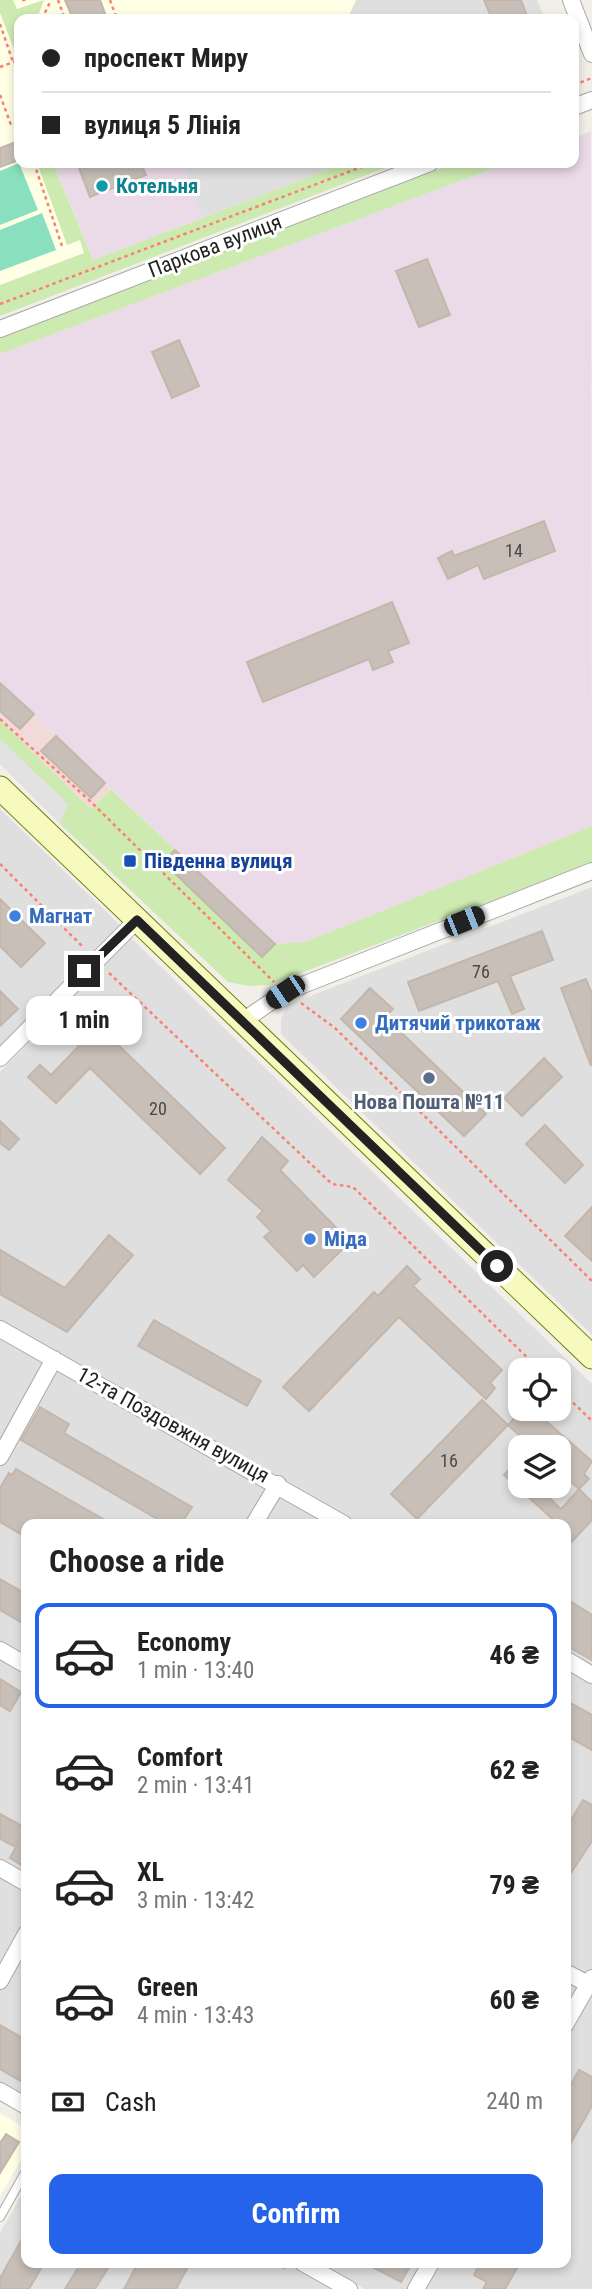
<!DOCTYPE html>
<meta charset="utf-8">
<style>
body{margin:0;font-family:"Roboto Condensed",sans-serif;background:#f6f6f6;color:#222;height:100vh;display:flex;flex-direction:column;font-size:26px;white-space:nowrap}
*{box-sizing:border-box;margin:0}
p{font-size:23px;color:#767676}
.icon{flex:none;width:38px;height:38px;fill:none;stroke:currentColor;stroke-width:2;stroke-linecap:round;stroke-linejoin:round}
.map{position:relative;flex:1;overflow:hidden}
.drawer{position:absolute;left:21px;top:1519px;width:550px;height:749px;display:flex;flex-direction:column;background:#fff;border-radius:14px;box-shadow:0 4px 10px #0003}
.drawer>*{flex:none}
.top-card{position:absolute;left:14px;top:14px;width:565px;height:154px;border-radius:14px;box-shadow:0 4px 10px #0003;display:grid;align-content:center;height:154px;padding:0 28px;background:#fff}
.buttons{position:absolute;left:508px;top:1358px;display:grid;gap:14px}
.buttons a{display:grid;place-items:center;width:63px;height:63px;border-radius:14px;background:#fff;box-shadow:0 4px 10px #0003;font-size:35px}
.end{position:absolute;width:32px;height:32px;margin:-16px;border:9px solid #222;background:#fff;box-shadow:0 0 0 4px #fff}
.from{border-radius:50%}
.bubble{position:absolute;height:49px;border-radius:14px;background:#fff;box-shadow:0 4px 10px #0003;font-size:23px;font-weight:700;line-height:49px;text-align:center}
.car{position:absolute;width:21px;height:42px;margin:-21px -10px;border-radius:9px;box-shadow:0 0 5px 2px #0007;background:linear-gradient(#222 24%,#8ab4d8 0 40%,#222 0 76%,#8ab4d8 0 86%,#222 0)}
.top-card b{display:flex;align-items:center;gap:24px;height:66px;font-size:26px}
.top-card b+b{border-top:2px solid #e0e0e0}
.top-card i{width:18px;height:18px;background:#222}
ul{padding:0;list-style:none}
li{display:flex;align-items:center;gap:21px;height:105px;margin:0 14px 10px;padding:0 14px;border:4px solid transparent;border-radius:14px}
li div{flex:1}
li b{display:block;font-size:26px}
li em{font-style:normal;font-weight:700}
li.on{border-color:#2563eb}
li>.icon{width:63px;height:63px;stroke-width:1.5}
h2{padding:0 28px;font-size:32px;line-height:84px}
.pay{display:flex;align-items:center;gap:18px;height:77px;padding:0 28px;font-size:26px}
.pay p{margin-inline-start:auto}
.primary-button{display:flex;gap:14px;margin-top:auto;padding:14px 28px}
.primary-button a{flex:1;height:80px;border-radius:14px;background:#2563eb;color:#fff;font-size:28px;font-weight:700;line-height:80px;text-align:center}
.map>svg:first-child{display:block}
.residential{fill:#e0dfdf;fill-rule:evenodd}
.commercial{fill:#f2dad9}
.industrial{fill:#ebdbe8}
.education{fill:#ffffe5}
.grass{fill:#cdebb0}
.pitch{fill:#88e0be}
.parking{fill:#e2e2e2}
.building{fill:#c7bfb8;stroke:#c4b6ab;stroke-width:2}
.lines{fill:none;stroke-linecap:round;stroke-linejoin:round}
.lane-casing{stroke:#a9a9a9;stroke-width:10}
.street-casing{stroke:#a9a9a9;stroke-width:18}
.secondary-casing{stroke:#707d05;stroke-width:25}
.path{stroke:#fa8072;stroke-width:2.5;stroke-dasharray:3.5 3.5;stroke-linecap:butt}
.lane{stroke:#fff;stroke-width:8}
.street{stroke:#fff;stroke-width:16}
.secondary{stroke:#f7fabf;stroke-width:23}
.route{stroke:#222;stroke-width:9}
.culture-dot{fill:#0f9aa8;stroke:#fff;stroke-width:2.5}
.transit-dot{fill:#1a4fb4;stroke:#fff;stroke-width:2.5}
.shop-dot{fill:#3f7fe0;stroke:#fff;stroke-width:2.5}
.service-dot{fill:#5c6f8a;stroke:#fff;stroke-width:2.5}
.labels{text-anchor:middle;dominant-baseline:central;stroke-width:6;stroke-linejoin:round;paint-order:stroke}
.number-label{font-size:18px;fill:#4b4948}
.culture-label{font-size:21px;font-weight:bold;fill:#0d838f;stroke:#fff;text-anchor:start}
.street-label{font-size:21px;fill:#222;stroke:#fff}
.transit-label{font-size:21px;font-weight:bold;fill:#164399;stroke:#fff;text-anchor:start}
.shop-label{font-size:21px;font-weight:bold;fill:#366cbe;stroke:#fff;text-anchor:start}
.service-label{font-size:21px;font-weight:bold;fill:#4e5e75;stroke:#fff}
</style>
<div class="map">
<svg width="592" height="2289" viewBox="0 0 592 2289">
<rect width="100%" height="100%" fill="#f2efe9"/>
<!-- residential -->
<path class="residential" d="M356,0h181l8,19h-198z
M183,163h163l-144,55z
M0,809l121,117 -121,122z
M592,887v448l-311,-301v-15l6,-14z
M130,937l462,447v905h-227l-47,-26h247v-739h-539v573l-26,-15v-1010zM520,1370h38v39h-38zM520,1447h38v39h-38z
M26,2187v76h260l46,26h-332v-56z"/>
<!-- commercial -->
<path class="commercial" d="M0,683l111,106 -20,20 -91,-89z"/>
<!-- industrial -->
<path class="industrial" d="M591,131l1,695 -287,116 -30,2 -275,-261v-329l508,-191h66v-25z
M53,163h130l19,55 -109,42z"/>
<!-- education -->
<path class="education" d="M0,0h356l-9,19h-328v144h34l40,97 -93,34z
M0,2113l26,16v22l-26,45z"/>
<!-- grass -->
<path class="grass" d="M0,0h13l4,9 27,-9 -7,19h-18v34l-3,1 -16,-41z
M37,163h16l40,97 253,-97h52l-398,153v-31l84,-32 -4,-13 -13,5z
M455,163h53l-508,191v-17z
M0,720l91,89 20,-20 164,155 30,-2 287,-116v37l-323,122 -20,1 -21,-4 -168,-158 7,-20 -67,-65z"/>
<!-- pitch -->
<path class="pitch" d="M19,163l19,47 -38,15v-54z
M42,213l14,37 -56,21v-41z"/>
<!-- parking -->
<path class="parking" d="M0,739l68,65 -8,20 -60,-60z"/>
<!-- building -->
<path class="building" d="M65,0h35l7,19h-34z
M484,0h37l7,19h-36z
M19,141v19l-19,7v-19z
M92,163h49l5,12 -56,22 -11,-29z
M427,259l23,56 -31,12 -23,-56z
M179,340l20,46 -27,12 -20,-46z
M544,521l11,30 -71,28 -6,-14 -30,14 -10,-21 14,-7 2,5z
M392,602l17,41 -21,8 5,11 -20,8 -4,-11 -106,43 -16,-40z
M0,683l34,31 -14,15 -20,-18z
M56,736l49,47 -14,15 -50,-47z
M175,850l100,94 -13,13 -99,-95z
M0,899l45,44 -24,24 -21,-21z
M542,931l11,29 -43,16 14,33 -12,5 -14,-33 -79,30 -11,-29z
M586,979l6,15 -1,72 -30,-78z
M370,988l23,21 -8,8 101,97 -22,22 -123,-117z
M0,991l18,18 -18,17z
M86,1006l33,32 -4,4 110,106 -25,26 -110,-106 -34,35 -28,-26 12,-12 11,10 28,-29 -16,-16z
M544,1058l18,19 -40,39 -18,-18z
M0,1121l19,18 -10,11 -9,-7z
M545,1125l38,40 -18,18 -39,-39z
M262,1137l26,24 -8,9 70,72 -36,35 -11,-12 -6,6 -33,-34 7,-6 -14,-14 6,-6 -35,-31z
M592,1207v54l-27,-25z
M109,1235l24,20 -66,77 -67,-38v-44l65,38z
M407,1266l13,13 -7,7 89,84 -12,13 5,5 -9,11 -87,-82 -90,94 -26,-24 91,-95 4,4z
M154,1320l107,61 -14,25 -109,-60z
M482,1400l26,25 -91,94 -26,-25z
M40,1407l29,17 -5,9 128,74 -11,17h-15l-145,-84z
M532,1409l60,52 -8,13 5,5 -10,10 -21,-18v-24h-26l-24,-22 11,-12 5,5z
M513,1465l7,6v15h16l25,23 18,-20 13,13v18l-27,29v-25h-7l-54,-49z
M16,1469l45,26 51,29h-86v13l-26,-15v-34l9,-15 3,2z
M0,1579l26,15v31l-26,-15z
M565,1598l27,17v45l-27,-15z
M0,1679l21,13 -11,19 -10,-6z
M565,1700l27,15v35l-27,-15z
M583,1800l9,5v36l-27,41v-52z
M0,1814l26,14v40l-16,-10 6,-11 -16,-8z
M0,2025l26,15v44l-26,-15z
M579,2070l13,7v29l-27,47v-58z
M6,2134l13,8 -19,31v-30z
M26,2232v31h18l-15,26h-29v-11z
M81,2263h30l-16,26h-30z
M138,2263h52l-14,26h-52z
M365,2263h47l-11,19z
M480,2263h40l-15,26h-22l4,-7 -13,-7z"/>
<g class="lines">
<!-- lane casing -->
<g class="lane-casing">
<path id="lane" d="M0,2217l26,-46"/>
</g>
<!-- street casing -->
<g class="street-casing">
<path id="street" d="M571,0l21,54
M574,107l18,-7
M0,329l430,-166
M243,1021l42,-29 307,-121
M0,1058l137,-138
M0,1329l344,195
M0,1457l54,-98
M254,1524l24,-40
M0,1650l26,15
M565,1659l27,16
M0,1868l26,15
M565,1972l27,14
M0,1981l26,-47
M565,2025l27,-47
M0,2091l26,15
M303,2263l46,26
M416,2289l15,-26"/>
</g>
<!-- secondary casing -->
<g class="secondary-casing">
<path id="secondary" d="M0,788l592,569"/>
</g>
<!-- path -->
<path class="path" d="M22,0h6
M58,0l7,19
M110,0l7,19
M42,19l9,-19
M0,24l13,38
M0,67l19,-7
M574,85l18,-7
M0,95l11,30 8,-1
M34,163l28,83
M0,304l372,-141
M0,719l91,83 183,180
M0,864l84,84
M109,973l223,211 21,3 187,183
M301,1003l34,25 257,253
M558,1388l34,33
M276,2263l12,7"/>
<!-- lane -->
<use href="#lane" class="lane"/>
<!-- street -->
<use href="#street" class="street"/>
<!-- secondary -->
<use href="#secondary" class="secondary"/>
</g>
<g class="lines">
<!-- route -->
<path class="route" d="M84,971l53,-51 360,346"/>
</g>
<!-- markers -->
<circle class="culture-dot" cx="102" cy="186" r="7"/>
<rect class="transit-dot" x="123" y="854" width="14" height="14" rx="3.5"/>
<g class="shop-dot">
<circle cx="15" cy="916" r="7"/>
<circle cx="361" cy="1023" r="7"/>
<circle cx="310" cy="1239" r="7"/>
</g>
<circle class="service-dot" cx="429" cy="1078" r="7"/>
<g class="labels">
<!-- number labels -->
<g class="number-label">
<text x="514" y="550">14</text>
<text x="481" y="971">76</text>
<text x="158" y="1108">20</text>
<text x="449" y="1460">16</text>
</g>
<!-- culture labels -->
<g class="culture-label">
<text x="116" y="186">Котельня</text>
</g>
<!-- street labels -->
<g class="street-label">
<text transform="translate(215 246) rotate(-21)">Паркова вулиця</text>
<text transform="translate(173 1425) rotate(29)">12-та Поздовжня вулиця</text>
</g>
<!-- transit labels -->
<g class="transit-label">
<text x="144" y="861">Південна вулиця</text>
</g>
<!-- shop labels -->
<g class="shop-label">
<text x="29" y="916">Магнат</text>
<text x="375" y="1023">Дитячий трикотаж</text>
<text x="324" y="1239">Міда</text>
</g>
<!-- service labels -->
<g class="service-label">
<text x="429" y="1102">Нова Пошта №11</text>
</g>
</g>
</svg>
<div class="buttons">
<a><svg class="icon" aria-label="locate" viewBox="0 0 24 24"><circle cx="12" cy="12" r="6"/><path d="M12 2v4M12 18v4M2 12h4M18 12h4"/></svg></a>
<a><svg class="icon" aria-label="layers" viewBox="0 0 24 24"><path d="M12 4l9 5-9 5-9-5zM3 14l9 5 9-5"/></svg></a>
</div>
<i class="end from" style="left:497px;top:1266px"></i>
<i class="end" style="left:84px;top:971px"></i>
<div class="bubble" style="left:26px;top:996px;width:116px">1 min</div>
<i class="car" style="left:464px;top:921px;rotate:68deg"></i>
<i class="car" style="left:285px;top:992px;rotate:236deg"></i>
<div class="top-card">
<b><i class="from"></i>проспект Миру</b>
<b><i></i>вулиця 5 Лінія</b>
</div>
<section class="drawer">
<h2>Choose a ride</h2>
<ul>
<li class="on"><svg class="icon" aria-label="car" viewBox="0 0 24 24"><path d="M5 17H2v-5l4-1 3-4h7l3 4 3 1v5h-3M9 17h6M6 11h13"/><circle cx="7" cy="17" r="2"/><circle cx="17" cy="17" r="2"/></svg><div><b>Economy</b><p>1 min · 13:40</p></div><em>46 ₴</em></li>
<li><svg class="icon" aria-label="car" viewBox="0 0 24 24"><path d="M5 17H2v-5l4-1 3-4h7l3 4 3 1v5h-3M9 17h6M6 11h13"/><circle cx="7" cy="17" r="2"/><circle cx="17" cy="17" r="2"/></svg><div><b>Comfort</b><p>2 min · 13:41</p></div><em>62 ₴</em></li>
<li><svg class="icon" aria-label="car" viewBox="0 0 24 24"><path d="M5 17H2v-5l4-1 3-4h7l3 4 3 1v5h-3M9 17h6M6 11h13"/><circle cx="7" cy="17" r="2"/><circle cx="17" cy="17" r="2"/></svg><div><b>XL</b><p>3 min · 13:42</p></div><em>79 ₴</em></li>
<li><svg class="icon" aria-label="car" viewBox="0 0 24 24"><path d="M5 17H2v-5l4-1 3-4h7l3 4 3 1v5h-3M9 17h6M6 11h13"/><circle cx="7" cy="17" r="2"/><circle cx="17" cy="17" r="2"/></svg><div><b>Green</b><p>4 min · 13:43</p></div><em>60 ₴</em></li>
</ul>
<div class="pay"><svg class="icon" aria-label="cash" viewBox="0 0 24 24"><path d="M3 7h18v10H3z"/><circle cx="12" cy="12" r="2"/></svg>Cash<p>240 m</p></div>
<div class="primary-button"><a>Confirm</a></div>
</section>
</div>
